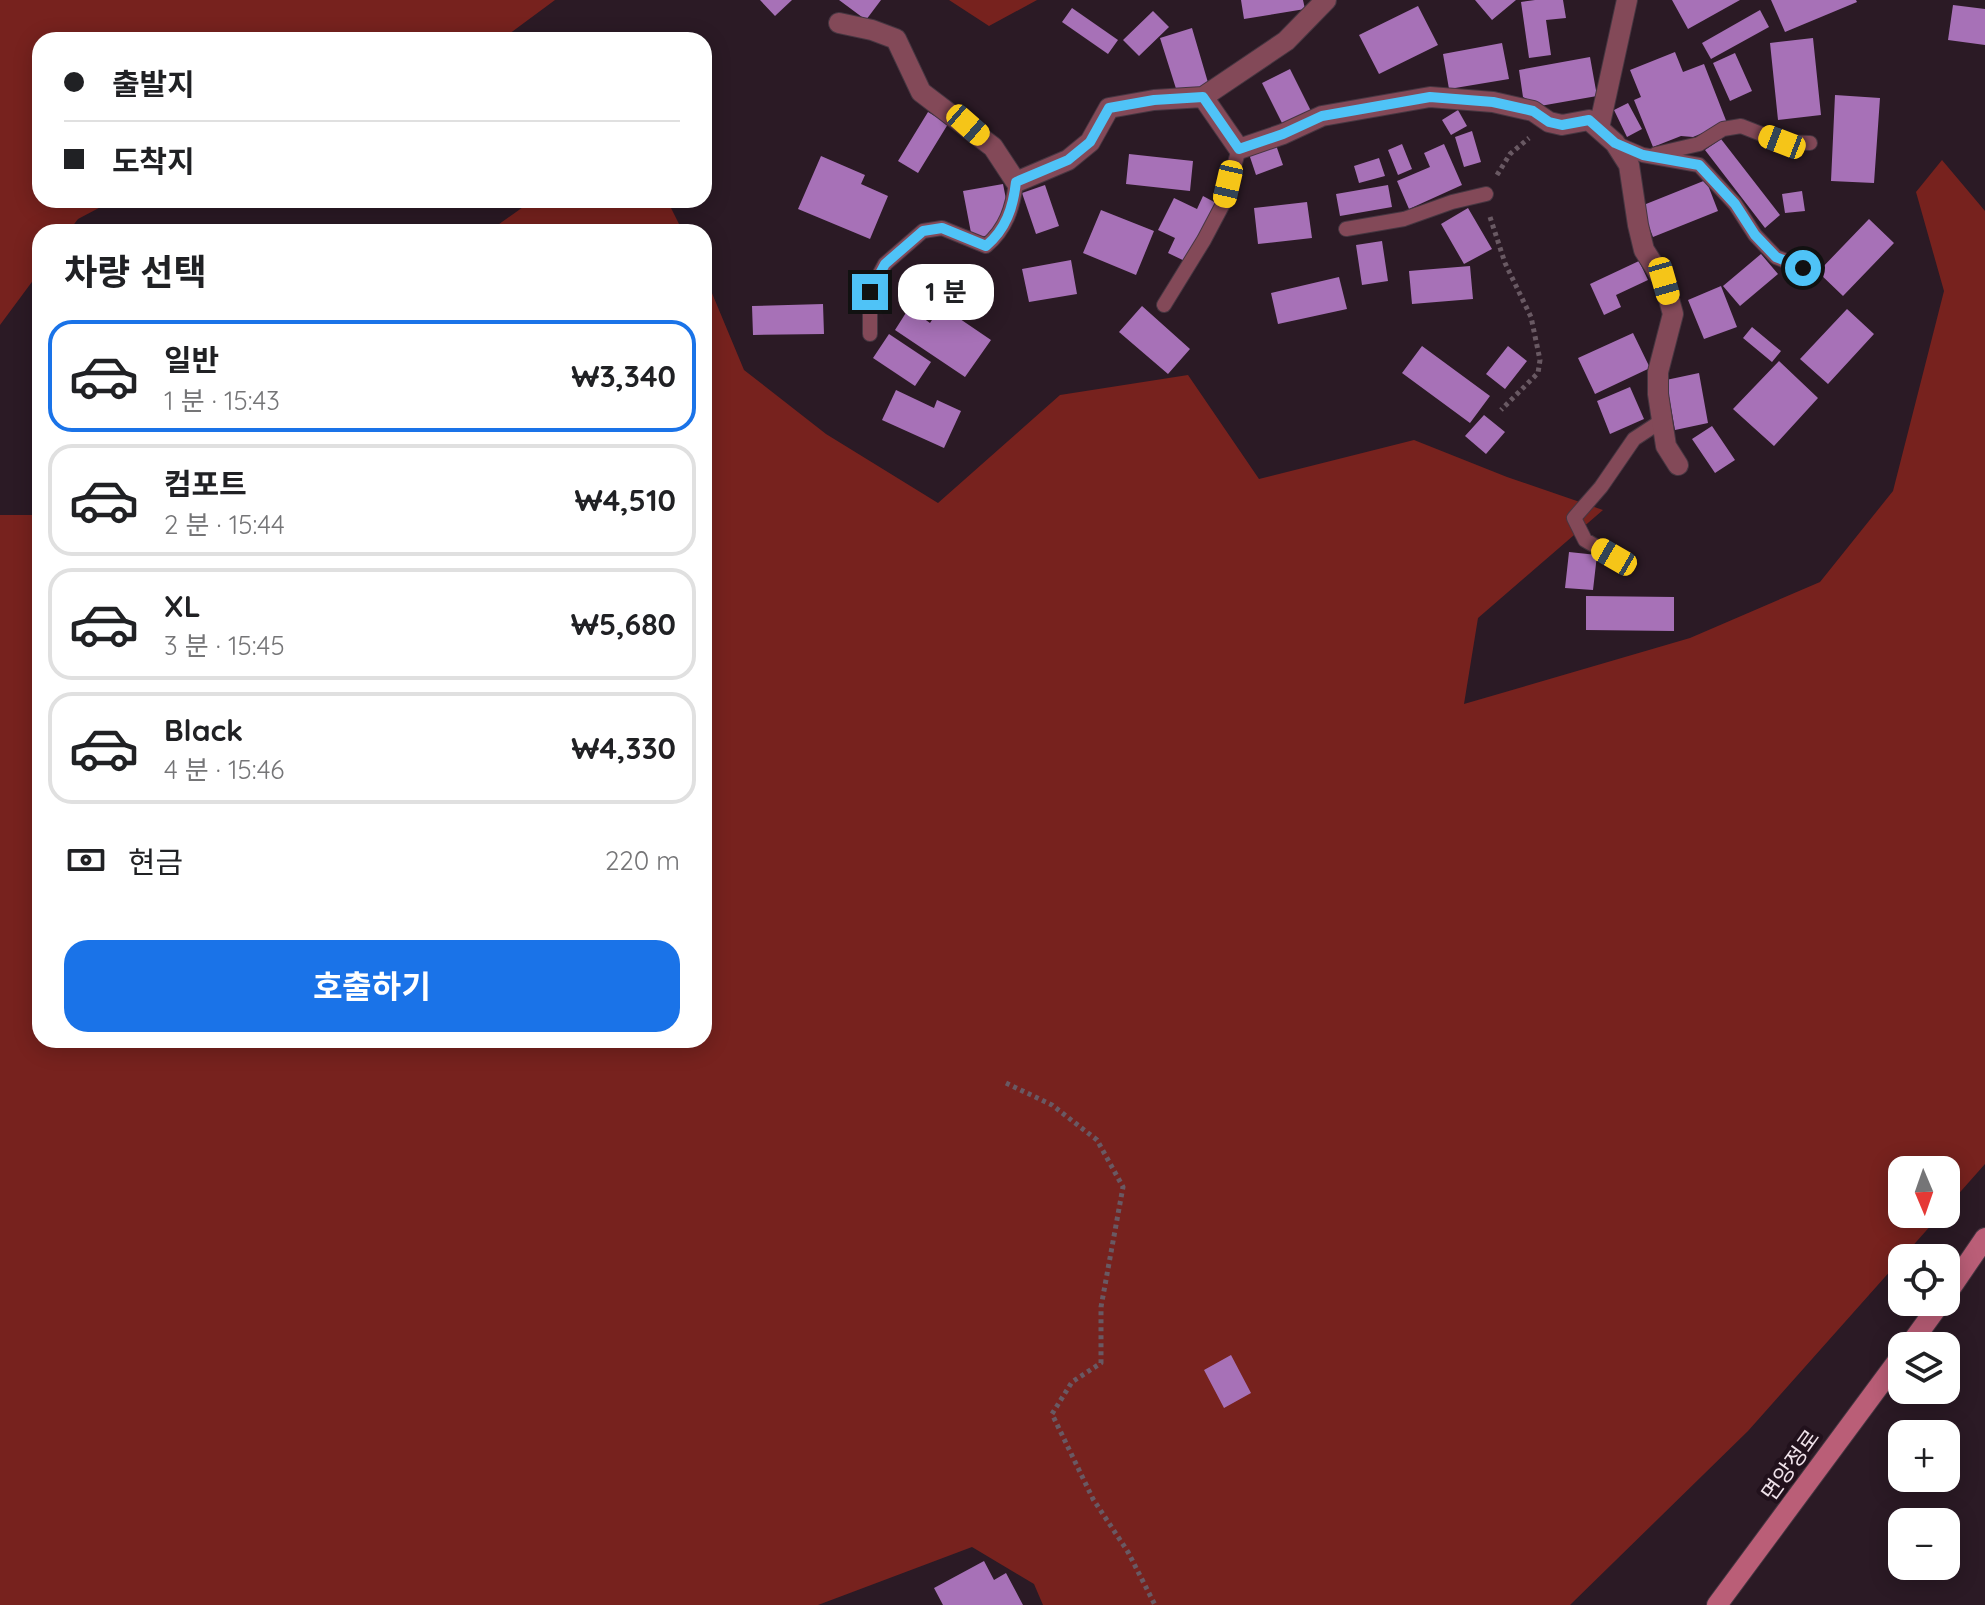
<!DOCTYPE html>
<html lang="ko">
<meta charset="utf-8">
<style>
body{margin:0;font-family:Quicksand,"Noto Sans KR",sans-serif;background:#f6f6f6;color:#202124;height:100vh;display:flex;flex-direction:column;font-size:30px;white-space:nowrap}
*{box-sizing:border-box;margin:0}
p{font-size:26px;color:#757577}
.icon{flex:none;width:44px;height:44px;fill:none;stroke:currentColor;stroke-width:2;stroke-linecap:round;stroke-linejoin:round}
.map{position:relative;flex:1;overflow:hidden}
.drawer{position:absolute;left:32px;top:224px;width:680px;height:824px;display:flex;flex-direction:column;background:#fff;border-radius:24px;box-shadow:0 4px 20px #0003}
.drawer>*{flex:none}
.top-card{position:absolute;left:32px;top:32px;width:680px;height:176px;border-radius:24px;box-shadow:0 4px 20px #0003;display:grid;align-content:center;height:176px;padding:0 32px;background:#fff}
.needle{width:52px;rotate:178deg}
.controls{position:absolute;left:1888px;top:1156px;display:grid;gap:16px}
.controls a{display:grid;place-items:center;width:72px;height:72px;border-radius:16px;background:#fff;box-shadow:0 4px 20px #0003;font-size:40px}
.end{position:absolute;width:36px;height:36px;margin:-18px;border:10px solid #4fc3f7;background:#111;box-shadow:0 0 0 4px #111}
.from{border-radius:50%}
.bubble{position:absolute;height:56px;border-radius:24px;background:#fff;box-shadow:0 4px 20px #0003;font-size:26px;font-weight:700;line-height:56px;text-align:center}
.car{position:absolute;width:24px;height:48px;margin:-24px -12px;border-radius:10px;box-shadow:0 0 6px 2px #0007;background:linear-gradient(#f5c518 24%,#345 0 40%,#f5c518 0 76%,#345 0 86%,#f5c518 0)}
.top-card b{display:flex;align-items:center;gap:28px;height:76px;font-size:30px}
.top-card b+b{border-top:2px solid #e0e0e0}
.top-card i{width:20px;height:20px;background:#202124}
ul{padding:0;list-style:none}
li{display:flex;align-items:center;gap:24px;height:112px;margin:0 16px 12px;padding:0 16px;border:4px solid #e0e0e0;border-radius:24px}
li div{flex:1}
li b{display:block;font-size:30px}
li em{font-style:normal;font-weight:700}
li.selected{border-color:#1a73e8}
li>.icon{width:72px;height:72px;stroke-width:1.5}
h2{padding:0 32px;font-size:36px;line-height:96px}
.pay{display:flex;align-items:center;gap:20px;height:88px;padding:0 32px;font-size:30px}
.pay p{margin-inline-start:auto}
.button{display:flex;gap:16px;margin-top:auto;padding:16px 32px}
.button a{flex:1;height:92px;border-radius:24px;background:#1a73e8;color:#fff;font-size:32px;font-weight:700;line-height:92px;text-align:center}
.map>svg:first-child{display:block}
.green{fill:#77221e}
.building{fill:#a771b7}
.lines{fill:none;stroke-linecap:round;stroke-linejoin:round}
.service-casing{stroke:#463641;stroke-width:16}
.minor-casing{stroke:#463641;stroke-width:22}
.secondary-casing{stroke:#463641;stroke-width:22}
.path{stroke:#695963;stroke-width:5;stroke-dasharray:4 4;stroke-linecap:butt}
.service{stroke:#834958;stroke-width:14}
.minor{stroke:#834958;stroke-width:20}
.secondary{stroke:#ba5e77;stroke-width:20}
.route{stroke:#4fc3f7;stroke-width:10}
.labels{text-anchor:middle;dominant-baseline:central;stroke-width:8;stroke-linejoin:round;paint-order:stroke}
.street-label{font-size:22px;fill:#efe2ea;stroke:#21111c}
</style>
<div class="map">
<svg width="1985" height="1605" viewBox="0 0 1985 1605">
<rect width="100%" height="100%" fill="#2b1a25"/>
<!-- green -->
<path class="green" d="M0,0h555l-54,40h-461v160h74l-36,19 -10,13h-28v39l-40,54z
M949,0h88l-48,26z
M1942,160l43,51v953l-39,44v-38h-44v44h39l-193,217 -178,174h-527l-9,-21 -62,-37 -154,58h-818v-1090h40v525h664v-766l40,96 82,64 112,69 122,-108 128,-20 71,104 155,-39 93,37 96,33 -125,108 -14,86 226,-66 130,-56 73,-91 51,-200 -28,-99z
M533,200h134l16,32h-195z"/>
<!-- building -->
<path class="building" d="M760,0h32l-17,16z
M839,0h42l-15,20z
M1241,0h62l2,9 -61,10z
M1475,0h41l-24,20z
M1535,0h28l3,18 -20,2 5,35 -22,3 -8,-56z
M1672,0h68l-52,29z
M1771,0h85l1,2 -72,30z
M1953,5l32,4v36l-37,-5z
M1418,6l20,39 -59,29 -20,-39z
M1072,8l46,32 -10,14 -46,-32z
M1760,10l9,17 -58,32 -9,-16z
M1153,11l16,16 -30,29 -16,-16z
M1192,28l17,58 -31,9 -18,-57z
M1813,38l8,77 -43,5 -8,-77z
M1502,43l7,36 -60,10 -6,-35z
M1675,52l8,20 21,-8 23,59 -34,14 -12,-1 -28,11 -19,-47 7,-3 -11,-27z
M1735,53l17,38 -22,10 -17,-38z
M1590,57l7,39 -57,10 -17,-9 -4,-27z
M1290,69l21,42 -28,14 -21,-42z
M1835,95l45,3 -6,85 -43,-2z
M1628,103l14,26 -15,8 -13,-27z
M1458,110l9,16 -16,9 -9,-15z
M928,112l20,12 -30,49 -20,-12z
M1472,131l9,31 -17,5 -9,-30z
M1721,139l59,76 -15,13 -60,-78z
M1402,144l10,25 -14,6 -10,-25z
M1444,144l18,41 -53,24 -12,-28 33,-14 -6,-14z
M1276,145l7,20 -27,10 -7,-21z
M1129,154l64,7 -3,30 -64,-7z
M821,156l44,19 -4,9 27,12 -18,43 -72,-30z
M1379,158l6,18 -26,7 -5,-17z
M1706,180l12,31 -65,26 -12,-31z
M1003,184l4,20 -14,31 -21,3 -9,-47z
M1045,185l14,41 -23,8 -14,-41z
M1388,185l4,22 -52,9 -4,-22z
M1802,191l3,20 -20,2 -3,-19z
M1203,196l15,8 -29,59 -21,-10 7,-15 -17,-8 16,-32 23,11z
M1307,202l5,36 -54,6 -4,-36z
M1468,208l24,41 -28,15 -23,-40z
M1101,210l53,21 -18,44 -53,-22z
M1869,219l25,24 -51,53 -25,-24z
M1382,241l6,40 -26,4 -6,-40z
M1761,254l17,20 -38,32 -17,-20z
M1071,260l6,34 -48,8 -7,-33z
M1639,261l9,19 -32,15 5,12 -17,8 -14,-31z
M1470,266l3,33 -61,5 -3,-33z
M1339,277l8,32 -69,15 -7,-31z
M1721,286l16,41 -33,12 -16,-39z
M823,304l1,30 -71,1 -1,-29z
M941,306l50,34 -26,37 -70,-47 14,-22 21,15z
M1142,306l48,43 -22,25 -49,-42z
M1847,309l27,25 -46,50 -28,-25z
M1752,327l29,24 -9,11 -29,-24z
M1633,333l17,35 -55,26 -17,-36z
M889,334l42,28 -16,24 -42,-28z
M1422,346l68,50 -20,27 -68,-50z
M1508,346l19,15 -22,28 -19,-15z
M1779,361l39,37 -44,48 -41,-37z
M1699,373l9,50 -33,7 -9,-50z
M1630,387l14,32 -34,15 -13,-33z
M896,390l38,18 3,-8 24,11 -17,37 -62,-28z
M1484,415l21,17 -19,22 -21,-18z
M1712,426l23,34 -20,13 -23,-34z
M1569,552l28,3 -4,35 -28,-2z
M1586,596l88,1v34l-88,-1z
M1231,1355l20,38 -27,15 -20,-38z
M984,1561l10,19 12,-7 17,32h-80l-9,-17z"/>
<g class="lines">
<!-- service casing -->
<g class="service-casing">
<path id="service" d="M1615,143l28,12 56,10 36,39 20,31 21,22 27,11
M1656,154l43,-10 24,-15 18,-3 41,16 28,1
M1346,229l58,-10 48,-17 34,-8
M1164,305l40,-65 19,-36 16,-55
M870,334v-42l15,-28 38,-33 19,-3 44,18c20,-17 27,-38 30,-64
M1614,557l-29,-17 -11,-22 27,-31 33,-48 29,-19"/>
</g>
<!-- minor casing -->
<g class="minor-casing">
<path id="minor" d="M839,23l33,7 24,9 25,53 72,55 23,35 52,-22 22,-18 19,-34 45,-8 49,-3 36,52 44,-15 39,-18 108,-19 63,5 40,9 16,11 13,3 27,-5 26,23 14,22 9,60 6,25 20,31 9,33 -15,58v22l8,52 12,19
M1203,97l83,-56 40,-41
M1599,128l28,-128"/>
</g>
<!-- secondary casing -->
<g class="secondary-casing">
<path id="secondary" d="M1946,1295l39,-57
M1909,1346l32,-44
M1717,1605l185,-250"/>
</g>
<!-- path -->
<path class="path" d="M1497,175l13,-21 19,-16
M1490,217l15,46 26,54 9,43 -2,13 -37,37
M1006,1083l46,22 45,35 26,47 -22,120v56l-29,19 -20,32 41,85 35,53 27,53"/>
<!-- service -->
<use href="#service" class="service"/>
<!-- minor -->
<use href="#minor" class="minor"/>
<!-- secondary -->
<use href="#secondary" class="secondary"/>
</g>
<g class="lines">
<!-- route -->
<path class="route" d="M870,292l15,-28 38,-33 19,-3 44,18c20,-17 27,-38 30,-64l52,-22 22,-18 19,-34 45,-8 49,-3 36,52 44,-15 39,-18 108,-19 63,5 40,9 16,11 13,3 27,-5 26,23 28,12 56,10 36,39 20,31 21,22 27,11"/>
</g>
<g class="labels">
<!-- street labels -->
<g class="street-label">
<text transform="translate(1790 1465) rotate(-54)">면앙정로</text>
</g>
</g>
</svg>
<div class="controls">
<a><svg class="needle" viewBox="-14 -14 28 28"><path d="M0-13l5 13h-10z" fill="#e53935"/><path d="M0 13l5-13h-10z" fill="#757577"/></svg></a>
<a><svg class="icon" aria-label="locate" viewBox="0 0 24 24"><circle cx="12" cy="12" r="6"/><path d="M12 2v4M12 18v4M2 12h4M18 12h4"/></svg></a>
<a><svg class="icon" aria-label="layers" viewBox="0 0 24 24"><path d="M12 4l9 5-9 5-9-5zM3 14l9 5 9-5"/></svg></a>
<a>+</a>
<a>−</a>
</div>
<i class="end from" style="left:1803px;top:268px"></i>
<i class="end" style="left:870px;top:292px"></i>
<div class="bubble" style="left:898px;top:264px;width:96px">1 분</div>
<i class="car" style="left:968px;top:125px;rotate:131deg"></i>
<i class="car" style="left:1782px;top:142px;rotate:291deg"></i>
<i class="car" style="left:1228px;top:184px;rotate:193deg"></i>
<i class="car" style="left:1664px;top:281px;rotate:164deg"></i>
<i class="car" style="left:1614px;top:557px;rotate:300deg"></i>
<div class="top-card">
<b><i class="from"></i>출발지</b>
<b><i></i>도착지</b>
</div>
<section class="drawer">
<h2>차량 선택</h2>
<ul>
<li class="selected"><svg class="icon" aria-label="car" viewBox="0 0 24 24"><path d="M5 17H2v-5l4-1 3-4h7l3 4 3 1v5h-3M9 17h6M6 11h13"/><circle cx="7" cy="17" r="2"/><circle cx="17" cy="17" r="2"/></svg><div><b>일반</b><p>1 분 · 15:43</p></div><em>₩3,340</em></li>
<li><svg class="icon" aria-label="car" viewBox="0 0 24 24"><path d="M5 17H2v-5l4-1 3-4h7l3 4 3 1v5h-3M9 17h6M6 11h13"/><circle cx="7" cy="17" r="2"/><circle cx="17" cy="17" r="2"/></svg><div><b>컴포트</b><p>2 분 · 15:44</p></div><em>₩4,510</em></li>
<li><svg class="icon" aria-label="car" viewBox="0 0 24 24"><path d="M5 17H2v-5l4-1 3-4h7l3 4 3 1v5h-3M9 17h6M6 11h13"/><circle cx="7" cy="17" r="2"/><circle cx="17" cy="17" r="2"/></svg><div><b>XL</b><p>3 분 · 15:45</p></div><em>₩5,680</em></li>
<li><svg class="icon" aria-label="car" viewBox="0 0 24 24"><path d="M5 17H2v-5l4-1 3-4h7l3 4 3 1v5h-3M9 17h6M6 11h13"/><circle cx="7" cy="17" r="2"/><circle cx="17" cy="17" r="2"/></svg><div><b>Black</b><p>4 분 · 15:46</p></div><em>₩4,330</em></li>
</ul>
<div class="pay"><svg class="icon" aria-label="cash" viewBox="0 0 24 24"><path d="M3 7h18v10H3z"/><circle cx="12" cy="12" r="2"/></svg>현금<p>220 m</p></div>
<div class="button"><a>호출하기</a></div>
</section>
</div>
